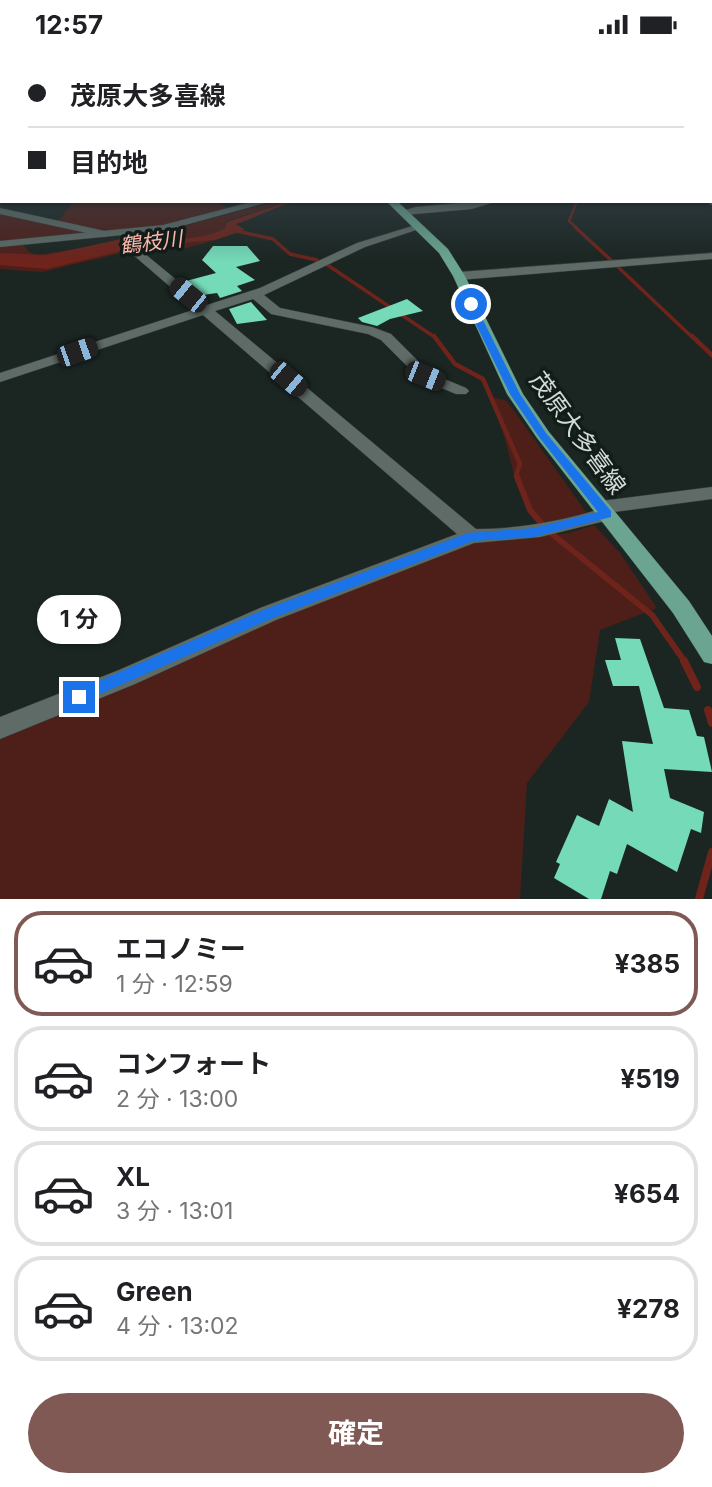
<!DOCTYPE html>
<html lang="ja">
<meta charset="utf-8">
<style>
body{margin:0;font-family:Inter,"Noto Sans JP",sans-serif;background:#f6f6f6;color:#202124;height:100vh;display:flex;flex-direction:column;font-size:26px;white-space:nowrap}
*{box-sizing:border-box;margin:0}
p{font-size:23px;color:#757577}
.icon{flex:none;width:38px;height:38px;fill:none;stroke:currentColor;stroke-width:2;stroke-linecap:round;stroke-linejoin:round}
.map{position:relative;height:850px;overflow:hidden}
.side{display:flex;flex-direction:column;background:#fff;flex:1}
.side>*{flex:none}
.top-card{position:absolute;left:0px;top:0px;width:712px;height:154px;box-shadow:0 2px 5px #0004;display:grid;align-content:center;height:154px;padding:0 28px;background:#fff}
.end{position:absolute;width:32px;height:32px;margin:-16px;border:9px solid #1a73e8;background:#fff;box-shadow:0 0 0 4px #fff}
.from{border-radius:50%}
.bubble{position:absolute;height:49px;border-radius:24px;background:#fff;box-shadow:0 2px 5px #0004;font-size:23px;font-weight:700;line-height:49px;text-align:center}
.car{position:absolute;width:21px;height:42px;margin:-21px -10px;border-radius:9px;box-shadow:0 0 5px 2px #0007;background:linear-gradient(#222 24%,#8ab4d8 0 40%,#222 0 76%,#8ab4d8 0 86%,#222 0)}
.top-card b{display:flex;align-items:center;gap:24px;height:66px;font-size:26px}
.top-card b+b{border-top:2px solid #e0e0e0}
.top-card i{width:18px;height:18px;background:#202124}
ul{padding:12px 0 0;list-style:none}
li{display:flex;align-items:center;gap:21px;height:105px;margin:0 14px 10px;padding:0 14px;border:4px solid #e0e0e0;border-radius:28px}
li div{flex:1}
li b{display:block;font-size:26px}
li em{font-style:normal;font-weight:700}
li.current{border-color:#805954}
li>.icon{width:63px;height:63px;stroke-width:1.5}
.primary-button{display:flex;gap:14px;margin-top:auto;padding:14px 28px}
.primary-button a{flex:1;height:80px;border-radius:42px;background:#805954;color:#fff;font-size:28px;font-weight:700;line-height:80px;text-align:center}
.status{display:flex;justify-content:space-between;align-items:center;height:49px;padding:0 35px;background:#fff;direction:ltr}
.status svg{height:19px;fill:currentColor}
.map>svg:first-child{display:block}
.green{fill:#4e1f19}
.water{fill:#6e231b}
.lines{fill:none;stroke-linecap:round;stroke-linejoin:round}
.stream-far4{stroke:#6e231b;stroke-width:2.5}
.stream-far3{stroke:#6e231b;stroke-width:3.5}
.stream-far2{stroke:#6e231b;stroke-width:4.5}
.stream-far1{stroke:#6e231b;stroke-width:6}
.stream{stroke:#6e231b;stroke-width:8}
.river{fill:#6e231b;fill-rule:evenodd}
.building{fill:#74dab8}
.street-casing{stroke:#36403c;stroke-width:1}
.secondary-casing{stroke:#36403c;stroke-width:1}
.primary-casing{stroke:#36403c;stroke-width:1}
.street{fill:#5e6b66;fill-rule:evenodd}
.secondary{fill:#5e6b66;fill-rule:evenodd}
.primary{fill:#6ba591;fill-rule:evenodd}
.route{fill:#1a73e8}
.labels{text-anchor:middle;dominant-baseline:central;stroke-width:7;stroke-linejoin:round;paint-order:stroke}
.far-water-label{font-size:21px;font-style:italic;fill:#fdb7ac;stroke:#121d19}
.street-label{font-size:24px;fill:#d3dad7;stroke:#121d19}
</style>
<div class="status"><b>12:57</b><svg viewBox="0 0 49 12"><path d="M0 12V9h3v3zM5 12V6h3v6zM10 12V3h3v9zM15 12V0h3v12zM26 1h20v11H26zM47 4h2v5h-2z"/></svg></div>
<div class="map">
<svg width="712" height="850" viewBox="0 0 712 850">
<rect width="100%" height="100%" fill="#1b2622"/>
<!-- green -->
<path class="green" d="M74,152h140l14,7 -22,5 -1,4c-50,10 -98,20 -148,5z
M278,152h12l-63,20 -2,7c-28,16 -64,9 -96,11l7,-6 44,-6z
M0,164l88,20 -88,10z
M206,191h9l-28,8 -49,1 -96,23 -42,-3v-23l23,-2 5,7 8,4 80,-12 -24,9 59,-10 21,2z
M489,347l18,5 79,111 -5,4 -38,11c-24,-24 -29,-53 -37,-84 -4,-16 -12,-31 -17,-47z
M594,476l26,28 37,55 -57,22 -11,72 -62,81 -7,116h-520v-166l259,-110 208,-82 44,-1 58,-7z"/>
<!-- water -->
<path class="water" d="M290,152h8c-24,6 -40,16 -62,23l9,6 -30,10 -43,4 -21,-2 -59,9c13,-4 27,-11 41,-13 31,-2 64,6 92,-10l2,-6z"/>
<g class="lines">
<!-- stream-far4 -->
<path class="stream-far4" d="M577,152l-8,20 8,7"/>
<!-- stream-far3 -->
<path class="stream-far3" d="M575,178l37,34
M233,181l40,9 17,15 27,6
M326,215l110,74
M617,217l76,72"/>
<!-- stream-far2 -->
<path class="stream-far2" d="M434,287l21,28 28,15 37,85 -4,11 2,4
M692,287l20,19"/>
<!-- stream-far1 -->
<path class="stream-far1" d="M517,428l13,33 16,19 106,86 33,47"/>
<!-- stream -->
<path class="stream" d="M684,612l13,26
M708,661l4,13
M699,850l13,-47"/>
<!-- river -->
<path class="river" d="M135,187l7,2 3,4 -3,4 -95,23 -47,-4v-12l47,2z"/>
</g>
<!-- building -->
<path class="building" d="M213,197h34l13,15 -24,6 19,13 -18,6 5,5 -22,7 -3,-5 -14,2 -17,-14 30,-8 -14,-13z
M407,250l16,12 -33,8 -13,7 -15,-4 -4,-4z
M251,253l16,18 -30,4 -8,-15z
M615,589l25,1 24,69 25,2 8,26 7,1 8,35 -48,-3 6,29 34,14 -3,21 -10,-4 -14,43 -50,-28 -10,30 -7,-3 -9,28h-12l-35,-21 6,-14 -4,-2 21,-47 22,11 10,-27 24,13 -11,-71 31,3 -14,-58h-26l-8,-26h16z"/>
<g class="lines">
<!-- street casing -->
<g class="street-casing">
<path id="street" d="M710,149l2,1v6l-7,-4h5z
M482,152h17l-28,8 -67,6 -5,-3 17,-5z
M0,159l105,23 5,3 -5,3 -105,-23z
M416,176l9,2 -60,20 -101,48 16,13 92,19 19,7 39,39 36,15 3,3 -3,3h-10l-36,-15 -39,-39 -13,-6 -97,-20 -18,-15 -38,12 261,218c41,0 80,-7 118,-18l-2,-4 2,-4 7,-2 111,-14v12l-98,13 -1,7 -73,18 -66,6 -198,77 -141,64 -135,55v-22l119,-47 141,-62 197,-74 -254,-219 -203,67v-9l196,-64 -65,-56v-4h8l68,56 53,-17 97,-45z
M712,204v6l-253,21 -6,-4 6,-4z"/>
</g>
<!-- secondary casing -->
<g class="secondary-casing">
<path id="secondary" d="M255,152h17l-109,30 -163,16v-6l163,-16z"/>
</g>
<!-- primary casing -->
<g class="primary-casing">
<path id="primary" d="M386,152h11l51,48 17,27 58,118 26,38 140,169 23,35v28l-8,-2 -31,-49 -136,-175 -30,-44 -54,-118 -14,-23z"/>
</g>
<!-- street -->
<use href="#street" class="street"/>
<!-- secondary -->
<use href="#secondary" class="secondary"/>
<!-- primary -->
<use href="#primary" class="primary"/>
</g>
<!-- sky -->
<linearGradient id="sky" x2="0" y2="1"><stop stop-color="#0f1513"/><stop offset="0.44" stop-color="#39474f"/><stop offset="1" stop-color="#39474f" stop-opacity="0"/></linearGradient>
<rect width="712" height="213" fill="url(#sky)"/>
<!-- route -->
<path class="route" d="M471,252l4,3 45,90 26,39 65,78v6l-78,20 -60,4 -200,77 -189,83h-11l-2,-4 2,-5 190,-82 205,-77 65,-5 65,-16 -59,-75 -29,-43 -44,-90z"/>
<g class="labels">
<!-- far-water labels -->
<g class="far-water-label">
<text transform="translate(151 193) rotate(-7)">鶴枝川</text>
</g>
<!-- street labels -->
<g class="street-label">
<text transform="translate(578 384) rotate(54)">茂原大多喜線</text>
</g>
</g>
</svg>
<i class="end from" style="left:471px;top:255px"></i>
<i class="end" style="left:79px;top:648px"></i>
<div class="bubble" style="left:37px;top:546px;width:84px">1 分</div>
<i class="car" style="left:188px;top:246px;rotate:309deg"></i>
<i class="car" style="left:77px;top:303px;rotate:71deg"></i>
<i class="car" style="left:425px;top:327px;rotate:112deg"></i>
<i class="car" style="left:288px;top:330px;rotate:130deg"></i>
<div class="top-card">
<b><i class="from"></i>茂原大多喜線</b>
<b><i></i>目的地</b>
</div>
</div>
<section class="side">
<ul>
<li class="current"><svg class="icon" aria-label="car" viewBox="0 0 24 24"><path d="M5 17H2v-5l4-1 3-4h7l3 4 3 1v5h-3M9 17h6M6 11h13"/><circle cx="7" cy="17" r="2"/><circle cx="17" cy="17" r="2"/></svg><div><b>エコノミー</b><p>1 分 · 12:59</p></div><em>¥385</em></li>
<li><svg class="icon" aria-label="car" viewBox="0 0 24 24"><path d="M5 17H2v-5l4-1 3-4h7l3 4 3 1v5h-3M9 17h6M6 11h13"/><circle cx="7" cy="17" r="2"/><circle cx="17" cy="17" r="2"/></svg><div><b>コンフォート</b><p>2 分 · 13:00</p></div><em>¥519</em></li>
<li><svg class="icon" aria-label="car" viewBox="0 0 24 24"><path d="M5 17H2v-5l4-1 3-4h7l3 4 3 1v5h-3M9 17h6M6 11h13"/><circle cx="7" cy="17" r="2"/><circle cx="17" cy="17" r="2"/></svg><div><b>XL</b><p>3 分 · 13:01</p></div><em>¥654</em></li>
<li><svg class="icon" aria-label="car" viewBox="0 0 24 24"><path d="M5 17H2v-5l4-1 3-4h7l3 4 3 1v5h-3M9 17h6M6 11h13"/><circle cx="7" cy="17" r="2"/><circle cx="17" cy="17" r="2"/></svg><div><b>Green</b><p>4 分 · 13:02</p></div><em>¥278</em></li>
</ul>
<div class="primary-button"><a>確定</a></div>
</section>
